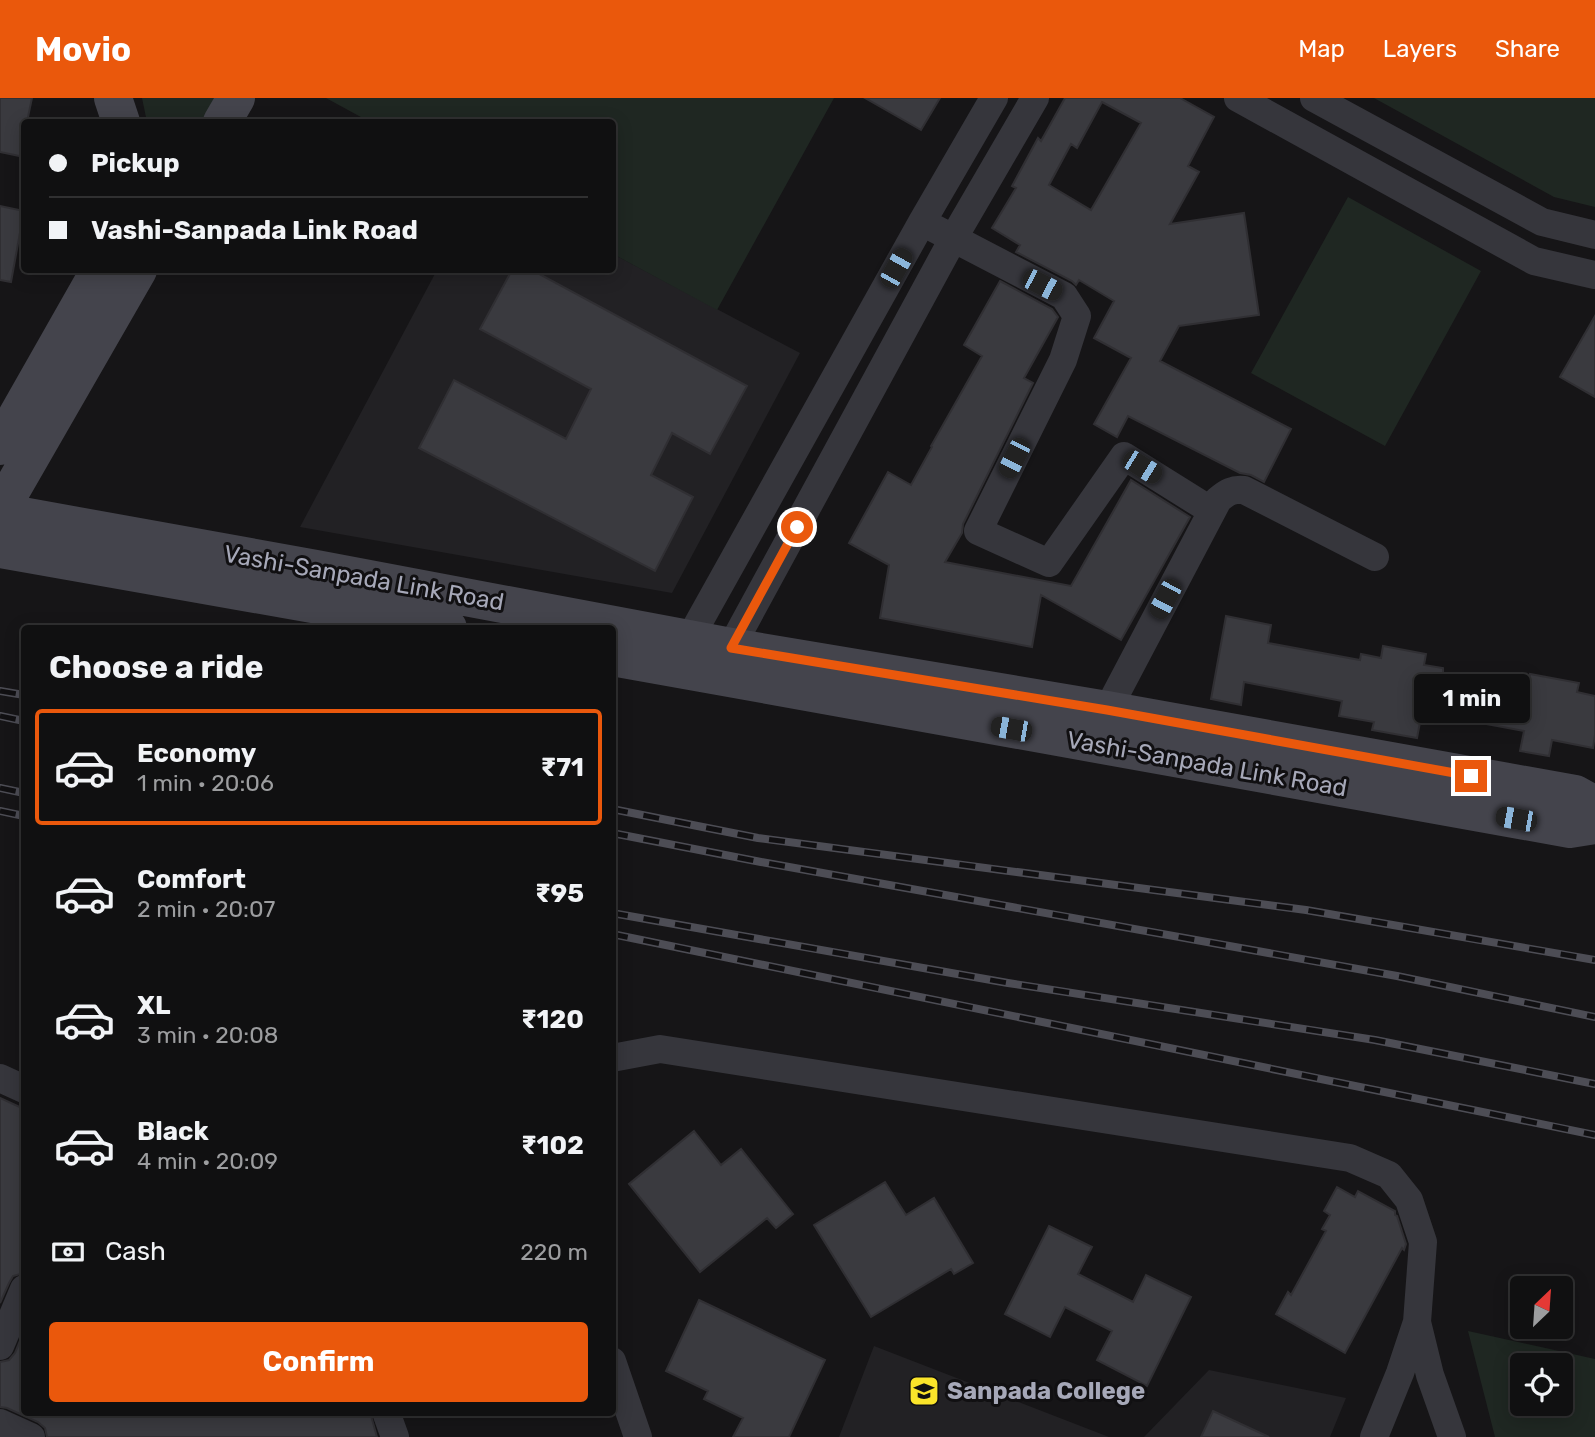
<!DOCTYPE html>
<meta charset="utf-8">
<style>
body{margin:0;font-family:Rubik,sans-serif;background:#1e1e1f;color:#f1f3f6;height:100vh;display:flex;flex-direction:column;font-size:26px;white-space:nowrap}
*{box-sizing:border-box;margin:0}
p{font-size:23px;color:#9c9d9f}
.icon{flex:none;width:38px;height:38px;fill:none;stroke:currentColor;stroke-width:2;stroke-linecap:round;stroke-linejoin:round}
.map{position:relative;flex:1;overflow:hidden}
.panel{position:absolute;left:21px;top:527px;width:595px;height:791px;display:flex;flex-direction:column;background:#101011;border-radius:7px;box-shadow:0 4px 18px #0003,0 0 0 2px #303031}
.panel>*{flex:none}
.hud{position:absolute;left:21px;top:21px;width:595px;height:154px;border-radius:7px;box-shadow:0 4px 18px #0003,0 0 0 2px #303031;display:grid;align-content:center;height:154px;padding:0 28px;background:#101011}
.needle{width:46px;rotate:25deg}
.controls{position:absolute;left:1510px;top:1178px;display:grid;gap:14px}
.controls a{display:grid;place-items:center;width:63px;height:63px;border-radius:7px;background:#101011;box-shadow:0 4px 18px #0003,0 0 0 2px #303031;font-size:35px}
.end{position:absolute;width:32px;height:32px;margin:-16px;border:9px solid #ea580c;background:#fff;box-shadow:0 0 0 4px #fff}
.from{border-radius:50%}
.bubble{position:absolute;height:49px;border-radius:7px;background:#101011;box-shadow:0 4px 18px #0003,0 0 0 2px #303031;font-size:23px;font-weight:700;line-height:49px;text-align:center}
.car{position:absolute;width:21px;height:42px;margin:-21px -10px;border-radius:9px;box-shadow:0 0 5px 2px #0007;background:linear-gradient(#222 24%,#8ab4d8 0 40%,#222 0 76%,#8ab4d8 0 86%,#222 0)}
.hud b{display:flex;align-items:center;gap:24px;height:66px;font-size:26px}
.hud b+b{border-top:2px solid #303031}
.hud i{width:18px;height:18px;background:#f1f3f6}
ul{padding:0;list-style:none}
li{display:flex;align-items:center;gap:21px;height:116px;margin:0 14px 10px;padding:0 14px;border:4px solid transparent;border-radius:7px}
li div{flex:1}
li b{display:block;font-size:26px}
li em{font-style:normal;font-weight:700}
li.on{border-color:#ea580c}
li>.icon{width:63px;height:63px;stroke-width:1.5}
h2{padding:0 28px;font-size:32px;line-height:84px}
.pay{display:flex;align-items:center;gap:18px;height:77px;padding:0 28px;font-size:26px}
.pay p{margin-inline-start:auto}
.primary-button{display:flex;gap:14px;margin-top:auto;padding:14px 28px}
.primary-button a{flex:1;height:80px;border-radius:7px;background:#ea580c;color:#fff;font-size:28px;font-weight:700;line-height:80px;text-align:center}
header{display:flex;align-items:center;gap:42px;box-sizing:border-box;height:98px;padding:0 35px;background:#ea580c;color:#fff}
header strong{font-size:33px}
nav{display:flex;gap:38px;margin-inline-start:auto;font-size:24px}
.map>svg:first-child{display:block}
.built{fill:#222124}
.green{fill:#1f2722;fill-rule:evenodd}
.building{fill:#3a3a3f;stroke:#302f33;stroke-width:2;fill-rule:evenodd}
.lines{fill:none;stroke-linecap:round;stroke-linejoin:round}
.street{stroke:#36363c;stroke-width:28}
.secondary{stroke:#44444c;stroke-width:38}
.rail-casing{stroke:#4d4d55;stroke-width:8}
.rail{stroke:#111012;stroke-width:5;stroke-dasharray:16;stroke-linecap:butt}
.route{stroke:#ea580c;stroke-width:9}
.labels{text-anchor:middle;dominant-baseline:central;stroke-width:6;stroke-linejoin:round;paint-order:stroke}
.street-label{font-size:24px;fill:#a6a8b8;stroke:#111012}
.poi-label{font-size:24px;font-weight:bold;fill:#a6a8b8;stroke:#111012;text-anchor:start}
</style>
<header>
<strong>Movio</strong>
<nav><a>Map</a><a>Layers</a><a>Share</a></nav>
</header>
<div class="map">
<svg width="1595" height="1339" viewBox="0 0 1595 1339">
<rect width="100%" height="100%" fill="#161517"/>
<!-- built -->
<path class="built" d="M613,156l187,99 -128,240 -372,-66 137,-257h175z
M874,1248l235,91h-270z
M1209,1272l137,28 -16,39h-186z"/>
<!-- green -->
<path class="green" d="M142,0h73l-14,24h-54z
M326,0h508l-117,212 -104,-56 -1,-132h-242z
M1374,0h221v109l-41,-10z
M1348,99l133,74 -96,175 -134,-73z
M1468,1233l127,28v78h-100zM1561,1267v39h-39v-39z"/>
<!-- building -->
<path class="building" d="M0,0h32l-5,24h-3v35l-24,-5z
M865,0h75l-19,32z
M1065,0h115l34,19 -26,49 11,6 -29,52 74,-11 15,102 -80,11 -19,35 131,68 -27,53 -13,-7 -11,-2 -112,-57 -11,21 -23,-13 37,-66 -37,-20 20,-37 -35,-21 -3,5 -4,-4 -56,-29 4,-7 -28,-17 24,-40 -4,-2 26,-48 3,3zM1102,4l39,21 -50,87 -42,-25 22,-41 6,4z
M0,108l24,5 -13,71 -11,-2z
M512,172h20l215,116 -37,68 -38,-21 -21,42 42,22 -38,74 -236,-123 35,-68 112,59 25,-50 -111,-60z
M1000,183l52,28 6,8 -34,61 9,5 -70,141 -1,9 -17,29 126,24 60,-106 59,37 -69,123 -80,-45 -9,52 -152,-29 9,-53 -40,-22 39,-71 23,13 21,-38 -1,-1 51,-90 -18,-11z
M1595,218v81l-35,-20z
M1226,518l45,9 -3,18 92,17 1,-6 20,4 2,-12 43,8 -2,11 19,3v6l68,13 2,-6 15,3 2,-10 49,9 -2,9 18,4v39l-2,13 -41,-8 -3,16 -29,-5 4,-20 -102,-19 -5,26 -45,-8 2,-8 -35,-6 3,-15 -98,-19 -3,23 -30,-6z
M0,1000l24,11v164l-11,3 -4,7 -9,20z
M694,1033l27,34 20,-16 52,65 -17,14 -9,-10 -67,54 -71,-88z
M885,1084l21,33 28,-17 39,65 -19,11 -3,-5 -80,48 -57,-92z
M1337,1089l18,10 3,-6 37,20v4l2,1 9,28 -2,6 -2,-2 -57,105 -69,-39 12,-22 3,3 35,-64 -4,-2 8,-14 -6,-4z
M1049,1128l43,21 -14,27 55,28 13,-27 45,22 -44,89 -50,-26 15,-29 -47,-24 -15,30 -45,-23z
M699,1202l126,60 -36,77h-56l10,-19 -39,-19 4,-8 -42,-20z
M24,1233v81h346l7,25h-330l-2,-9 -7,-6 -31,-14 -7,-1v-45l9,-2 6,-7z
M1213,1313l56,26h-68z"/>
<g class="lines">
<!-- street -->
<path class="street" d="M1238,0l296,163 61,14
M1314,0l228,124 53,13
M922,124l142,74 13,20 -14,44 -85,171 71,32 75,-107 88,55
M681,556l241,-432 72,-124
M723,564l230,-423 82,-141
M1099,628l119,-226c9,-8 15,-11 26,-10l131,67
M612,960l48,-9 690,109 39,17 20,25 14,42 -6,80 13,53 22,62
M0,980l24,11
M0,1248l24,-57
M612,1263l26,76
M386,1314l9,25
M0,1325l31,14
M1374,1339l26,-64 17,-51"/>
<!-- secondary -->
<path class="secondary" d="M113,0l8,24
M222,24l14,-24
M0,348l100,-176
M0,412l138,-240
M0,414l316,57 415,78 376,63 468,84 20,11
M0,451l448,79
M612,559l958,172 25,-4"/>
<!-- rail casing -->
<g class="rail-casing">
<path id="rail" d="M0,593l24,4
M0,618l24,5
M0,690l24,5
M612,711l146,29 548,72 289,50
M0,713l24,5
M612,735l149,29 636,114 198,41
M612,815l396,70 367,57 220,44
M612,836l983,201"/>
</g>
<!-- rail -->
<use href="#rail" class="rail"/>
</g>
<g class="lines">
<!-- route -->
<path class="route" d="M797,429l-66,121 376,62 364,66"/>
</g>
<!-- icons -->
<defs>
<g id="university-square" transform="scale(1.575)"><rect x="-9" y="-9" width="18" height="18" rx="4" fill="#fae42a" stroke="#111012"/><path d="M0-5L7-2L0 1L-7-2ZM-4 1L0 2.5L4 1V4Q0 6-4 4Z" fill="#111"/></g>
</defs>
<g fill-rule="evenodd">
<use href="#university-square" x="924" y="1293"/>
</g>
<g class="labels">
<!-- street labels -->
<g class="street-label">
<text transform="translate(364 480) rotate(10)">Vashi-Sanpada Link Road</text>
<text transform="translate(1207 666) rotate(10)">Vashi-Sanpada Link Road</text>
</g>
<!-- poi labels -->
<g class="poi-label">
<text x="947" y="1293">Sanpada College</text>
</g>
</g>
</svg>
<div class="controls">
<a><svg class="needle" viewBox="-14 -14 28 28"><path d="M0-13l5 13h-10z" fill="#e53935"/><path d="M0 13l5-13h-10z" fill="#9c9d9f"/></svg></a>
<a><svg class="icon" aria-label="locate" viewBox="0 0 24 24"><circle cx="12" cy="12" r="6"/><path d="M12 2v4M12 18v4M2 12h4M18 12h4"/></svg></a>
</div>
<i class="end from" style="left:797px;top:429px"></i>
<i class="end" style="left:1471px;top:678px"></i>
<div class="bubble" style="left:1414px;top:576px;width:116px">1 min</div>
<i class="car" style="left:896px;top:170px;rotate:29deg"></i>
<i class="car" style="left:1042px;top:187px;rotate:117deg"></i>
<i class="car" style="left:1014px;top:360px;rotate:207deg"></i>
<i class="car" style="left:1142px;top:369px;rotate:122deg"></i>
<i class="car" style="left:1165px;top:501px;rotate:208deg"></i>
<i class="car" style="left:1011px;top:631px;rotate:280deg"></i>
<i class="car" style="left:1516px;top:721px;rotate:280deg"></i>
<div class="hud">
<b><i class="from"></i>Pickup</b>
<b><i></i>Vashi-Sanpada Link Road</b>
</div>
<section class="panel">
<h2>Choose a ride</h2>
<ul>
<li class="on"><svg class="icon" aria-label="car" viewBox="0 0 24 24"><path d="M5 17H2v-5l4-1 3-4h7l3 4 3 1v5h-3M9 17h6M6 11h13"/><circle cx="7" cy="17" r="2"/><circle cx="17" cy="17" r="2"/></svg><div><b>Economy</b><p>1 min · 20:06</p></div><em>₹71</em></li>
<li><svg class="icon" aria-label="car" viewBox="0 0 24 24"><path d="M5 17H2v-5l4-1 3-4h7l3 4 3 1v5h-3M9 17h6M6 11h13"/><circle cx="7" cy="17" r="2"/><circle cx="17" cy="17" r="2"/></svg><div><b>Comfort</b><p>2 min · 20:07</p></div><em>₹95</em></li>
<li><svg class="icon" aria-label="car" viewBox="0 0 24 24"><path d="M5 17H2v-5l4-1 3-4h7l3 4 3 1v5h-3M9 17h6M6 11h13"/><circle cx="7" cy="17" r="2"/><circle cx="17" cy="17" r="2"/></svg><div><b>XL</b><p>3 min · 20:08</p></div><em>₹120</em></li>
<li><svg class="icon" aria-label="car" viewBox="0 0 24 24"><path d="M5 17H2v-5l4-1 3-4h7l3 4 3 1v5h-3M9 17h6M6 11h13"/><circle cx="7" cy="17" r="2"/><circle cx="17" cy="17" r="2"/></svg><div><b>Black</b><p>4 min · 20:09</p></div><em>₹102</em></li>
</ul>
<div class="pay"><svg class="icon" aria-label="cash" viewBox="0 0 24 24"><path d="M3 7h18v10H3z"/><circle cx="12" cy="12" r="2"/></svg>Cash<p>220 m</p></div>
<div class="primary-button"><a>Confirm</a></div>
</section>
</div>
